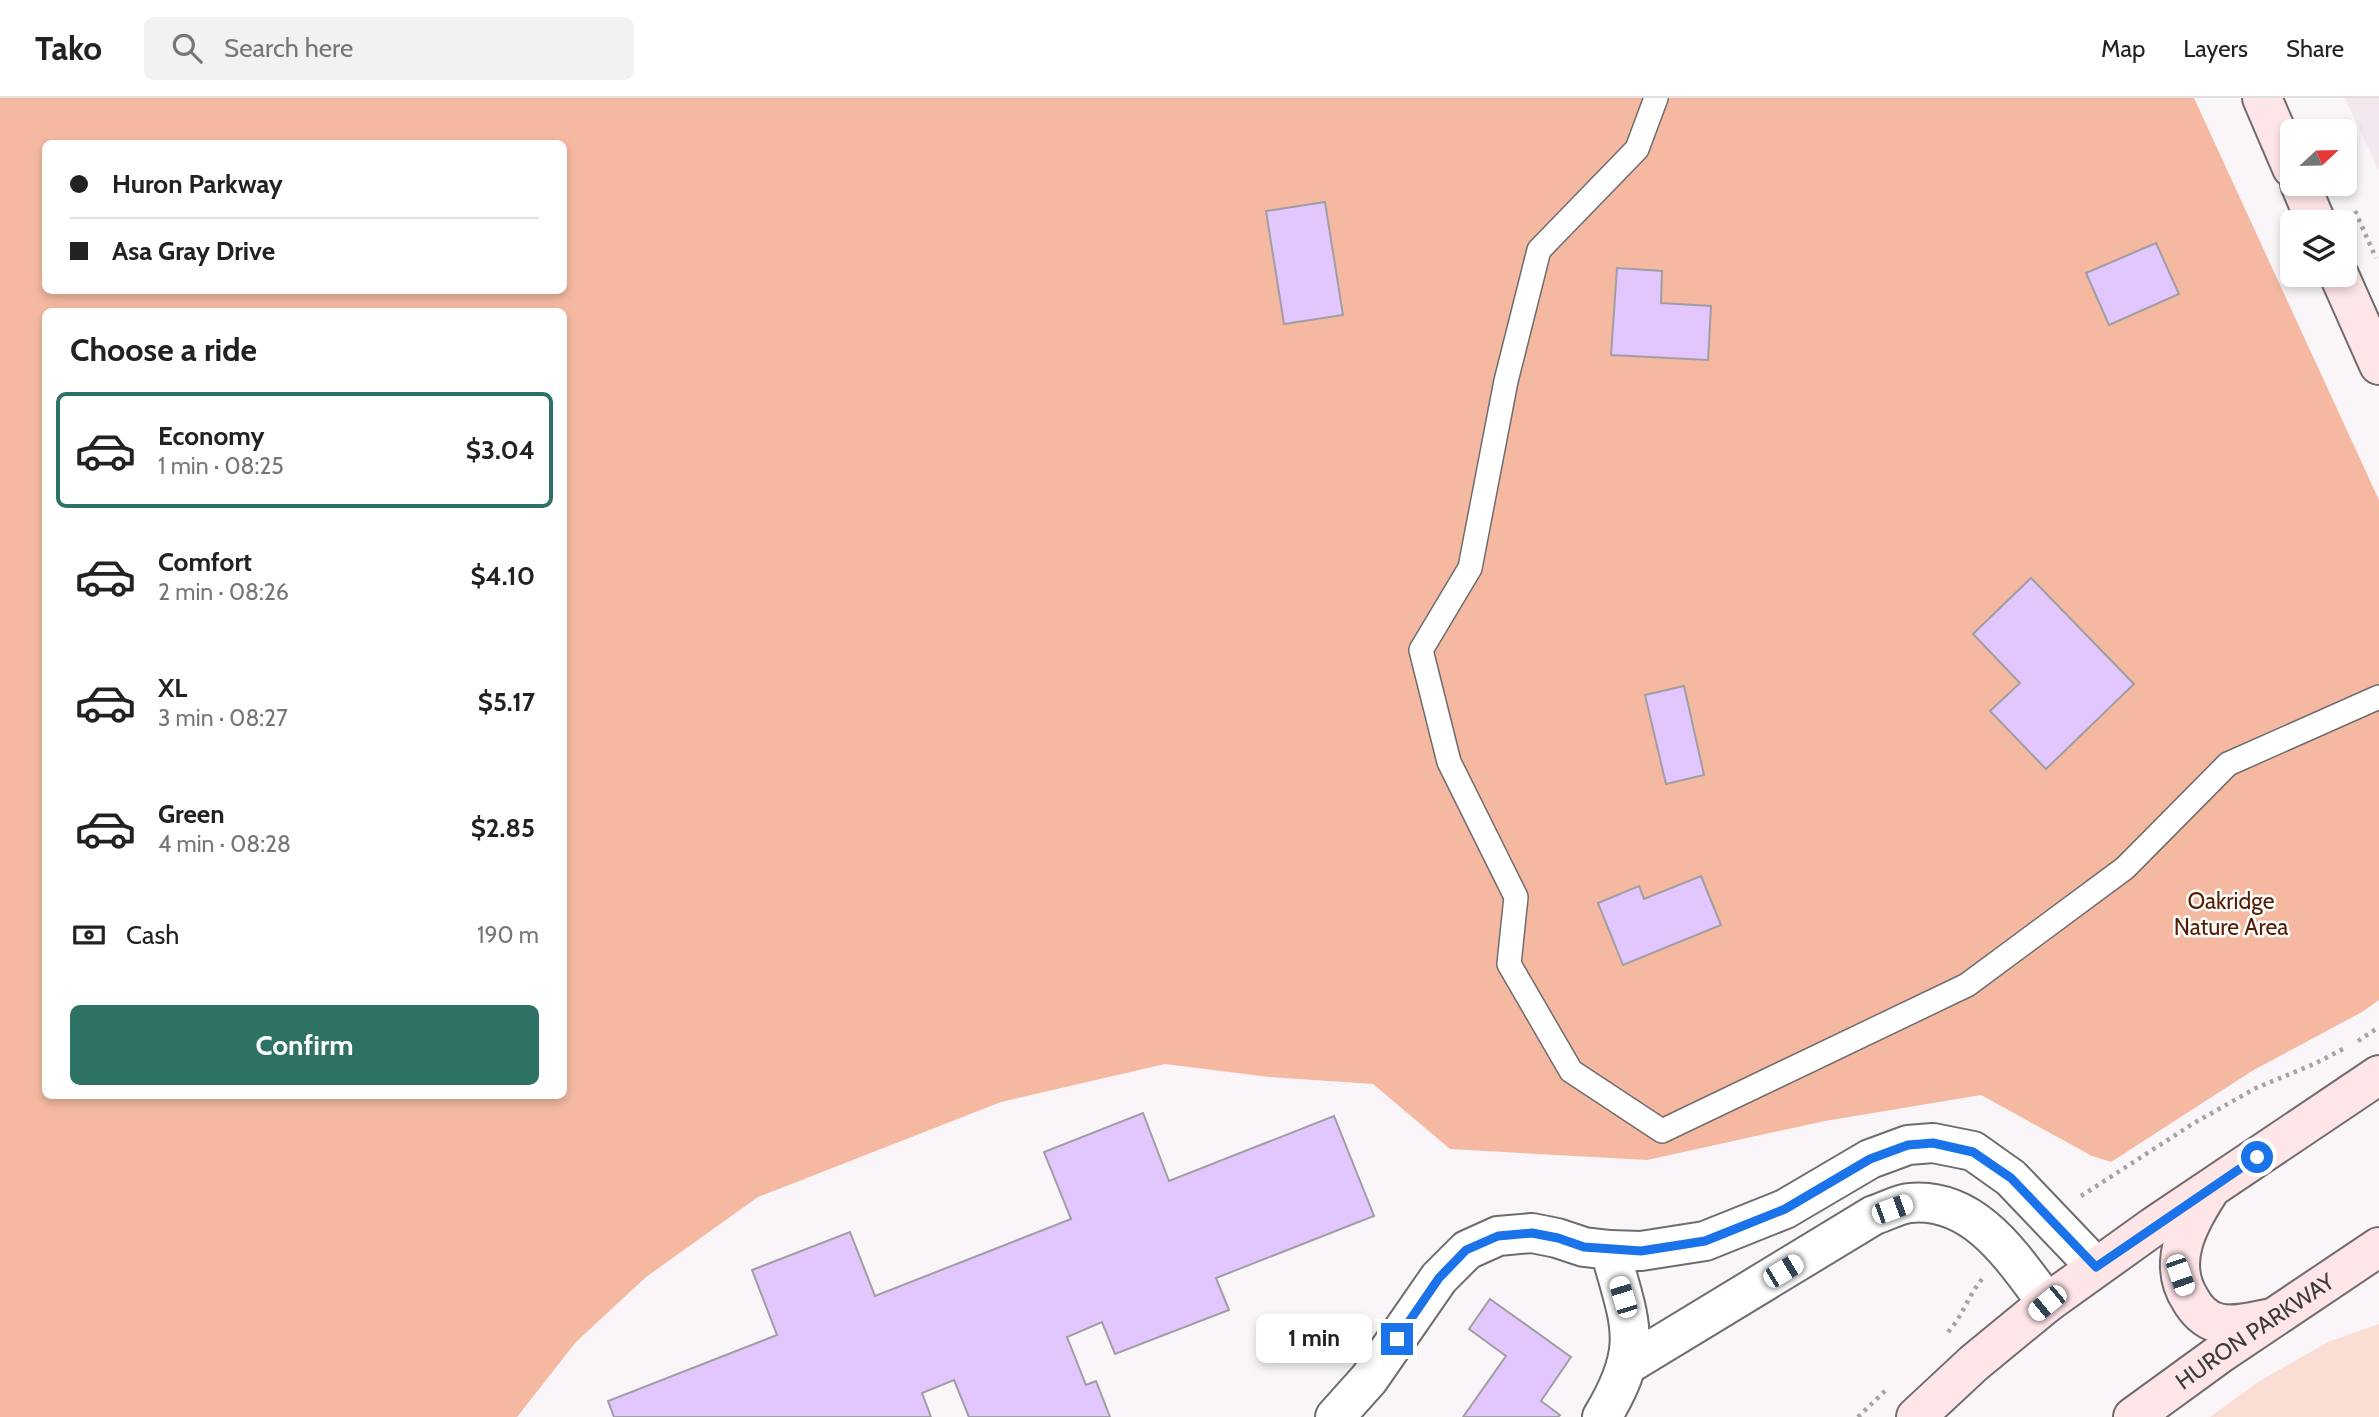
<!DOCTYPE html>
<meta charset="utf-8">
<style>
body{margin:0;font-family:Cabin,sans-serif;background:#f2f2f2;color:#222;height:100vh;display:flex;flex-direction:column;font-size:26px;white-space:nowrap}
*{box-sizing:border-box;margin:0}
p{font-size:23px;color:#767676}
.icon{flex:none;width:38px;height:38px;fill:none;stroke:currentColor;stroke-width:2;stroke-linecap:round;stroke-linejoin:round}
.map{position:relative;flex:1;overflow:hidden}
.drawer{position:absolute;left:42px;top:210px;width:525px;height:791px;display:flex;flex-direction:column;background:#fff;border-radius:10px;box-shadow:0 4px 10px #0003}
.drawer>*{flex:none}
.guide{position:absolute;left:42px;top:42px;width:525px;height:154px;border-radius:10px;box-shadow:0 4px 10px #0003;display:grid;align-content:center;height:154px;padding:0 28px;background:#fff}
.needle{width:46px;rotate:68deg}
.controls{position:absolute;left:2280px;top:21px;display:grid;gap:14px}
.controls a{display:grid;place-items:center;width:77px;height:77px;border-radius:10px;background:#fff;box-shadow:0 4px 10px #0003;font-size:35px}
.end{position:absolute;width:32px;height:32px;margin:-16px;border:9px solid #1a73e8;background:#fff;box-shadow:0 0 0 4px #fff}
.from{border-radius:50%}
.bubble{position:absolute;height:49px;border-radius:10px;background:#fff;box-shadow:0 4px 10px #0003;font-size:23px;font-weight:700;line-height:49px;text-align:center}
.car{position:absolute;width:21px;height:42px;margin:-21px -10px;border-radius:9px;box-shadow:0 0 5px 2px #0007;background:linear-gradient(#fff 24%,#345 0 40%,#fff 0 76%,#345 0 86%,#fff 0)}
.guide b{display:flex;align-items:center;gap:24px;height:66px;font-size:26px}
.guide b+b{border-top:2px solid #e0e0e0}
.guide i{width:18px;height:18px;background:#222}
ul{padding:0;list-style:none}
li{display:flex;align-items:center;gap:21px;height:116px;margin:0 14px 10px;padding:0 14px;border:4px solid transparent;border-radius:10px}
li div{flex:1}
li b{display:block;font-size:26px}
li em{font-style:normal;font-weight:700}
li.active{border-color:#2e7266}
li>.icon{width:63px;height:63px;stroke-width:1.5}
h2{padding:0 28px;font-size:32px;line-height:84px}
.pay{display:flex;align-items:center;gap:18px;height:77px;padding:0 28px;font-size:26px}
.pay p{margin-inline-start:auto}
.button{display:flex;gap:14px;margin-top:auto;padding:14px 28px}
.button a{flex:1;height:80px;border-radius:10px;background:#2e7266;color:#fff;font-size:28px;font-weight:700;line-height:80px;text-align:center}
header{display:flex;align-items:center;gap:42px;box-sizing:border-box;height:98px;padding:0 35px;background:#fff;border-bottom:2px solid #e0e0e0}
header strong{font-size:33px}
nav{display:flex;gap:38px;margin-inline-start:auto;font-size:24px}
.search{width:490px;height:63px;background:#f2f2f2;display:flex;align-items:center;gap:18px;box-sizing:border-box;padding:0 24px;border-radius:10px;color:#767676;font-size:26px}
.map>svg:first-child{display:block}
.built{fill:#f3e8ef}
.green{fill:#faded4}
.forest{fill:#f5b9a1;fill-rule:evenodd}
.building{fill:#e1c7fd;stroke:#a09ea2;stroke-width:2}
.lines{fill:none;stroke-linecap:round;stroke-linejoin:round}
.lane-casing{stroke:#6f6c6e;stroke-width:26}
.street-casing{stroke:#6f6c6e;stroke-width:42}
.secondary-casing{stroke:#6f6c6e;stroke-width:42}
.path{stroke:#a6a3a5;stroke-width:4.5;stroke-dasharray:3.5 5;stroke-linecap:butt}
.lane{stroke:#fff;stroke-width:23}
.street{stroke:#fff;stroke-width:38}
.secondary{stroke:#fee5e8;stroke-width:38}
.route{stroke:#1a73e8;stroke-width:9}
.labels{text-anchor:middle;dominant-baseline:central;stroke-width:5;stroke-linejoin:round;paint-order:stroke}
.park-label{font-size:23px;fill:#591d01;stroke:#fff}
.street-label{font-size:23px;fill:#3c3b3c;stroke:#fff}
</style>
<header>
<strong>Tako</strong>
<div class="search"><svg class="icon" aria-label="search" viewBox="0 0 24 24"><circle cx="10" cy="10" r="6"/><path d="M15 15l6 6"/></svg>Search here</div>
<nav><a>Map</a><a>Layers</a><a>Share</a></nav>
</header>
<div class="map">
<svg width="2379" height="1319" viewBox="0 0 2379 1319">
<rect width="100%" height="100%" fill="#f9f5f8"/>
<!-- built -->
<path class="built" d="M2345,0h34v73z"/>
<!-- green -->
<path class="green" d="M2379,1226v93h-169l48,-35 70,-40z"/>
<!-- forest -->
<path class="forest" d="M0,0h2194l185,402v500l-17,12 -110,59 -141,91 -19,-6 -111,-61 -156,26 -178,39 -197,-11 -77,-65 -104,-7 -104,-13 -164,38 -243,95 -112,80 -70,65 -59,75h-517zM46,46h518v146h-518zM46,214h518v784h-518z"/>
<!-- building -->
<path class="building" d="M1325,104l18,113 -59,9 -18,-113z
M2156,145l23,51 -70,31 -23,-52z
M1617,170l45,3 -1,32 50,3 -3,54 -97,-5z
M2031,480l103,106 -88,85 -56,-58 30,-28 -47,-49z
M1684,588l20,89 -38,9 -21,-89z
M1701,778l20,49 -98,40 -25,-62 41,-17 5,13z
M1143,1015l26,68 165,-65 40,100 -158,62 13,32 -114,44 -13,-32 -35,15 19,48 10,-4 14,36h-141l-15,-37 -32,13 9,24h-317l-6,-16 169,-66 -25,-65 98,-38 25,64 196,-77 -27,-67z
M1490,1201l81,58 -30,44 19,14 -2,2h-95l43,-61 -37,-27z"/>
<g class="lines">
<!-- lane casing -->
<g class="lane-casing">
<path id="lane" d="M1656,0l-19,51 -98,101 -33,131 -36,187 -49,82 28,112 67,135 -7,67 62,107 91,60 305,-146 158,-117 103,-104 151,-67"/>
</g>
<!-- street casing -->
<g class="street-casing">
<path id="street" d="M1627,1267l247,-150c11,-3 24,-11 36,-12 65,-6 103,55 137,100
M1335,1319l34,-38 70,-101 28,-28 31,-14 34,-3 25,5 27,9 26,3 31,1 64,-10 80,-32 85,-50 38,-14 25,-2 40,8 38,27 85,89
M1602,1319c43,-71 28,-93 8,-167"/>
</g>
<!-- secondary casing -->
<g class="secondary-casing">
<g id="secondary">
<path d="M2262,0l30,70"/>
<path d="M2300,86l16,38"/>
<path d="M2339,177l40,90"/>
<path d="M2208,1095c-20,31 -41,70 -18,106 6,11 16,21 28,24 16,4 33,-1 49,-4"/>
<path d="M1916,1319l58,-54 73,-60 106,-76 226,-152"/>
<path id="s1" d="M2133,1319l88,-64 158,-106"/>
</g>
</g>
<!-- path -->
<path class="path" d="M2355,113l21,47
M2358,943l21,-14
M2081,1098l113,-73 62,-35 58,-24 33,-17
M1948,1234c15,-16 20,-37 35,-54
M1858,1319l27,-26"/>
<!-- lane -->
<use href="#lane" class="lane"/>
<!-- street -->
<use href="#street" class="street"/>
<!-- secondary -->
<use href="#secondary" class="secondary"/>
</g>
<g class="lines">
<!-- route -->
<path class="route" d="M1397,1241l42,-61 27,-28 32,-14 34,-3 26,5 26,9 57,4 64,-10 80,-32 85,-50 38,-14 25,-2 40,9 38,26 85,89 161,-110"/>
</g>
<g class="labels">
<!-- park labels -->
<g class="park-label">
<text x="2231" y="803">Oakridge<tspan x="2231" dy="26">Nature Area</tspan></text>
</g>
<!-- street labels -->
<g class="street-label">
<text stroke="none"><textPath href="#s1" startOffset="149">HURON PARKWAY</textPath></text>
</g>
</g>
</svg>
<div class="controls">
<a><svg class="needle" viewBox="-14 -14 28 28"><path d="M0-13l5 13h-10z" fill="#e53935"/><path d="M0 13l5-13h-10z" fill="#767676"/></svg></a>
<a><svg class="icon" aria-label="layers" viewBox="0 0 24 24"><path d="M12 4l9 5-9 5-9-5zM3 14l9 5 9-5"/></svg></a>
</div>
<i class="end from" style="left:2257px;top:1059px"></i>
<i class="end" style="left:1397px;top:1241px"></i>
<div class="bubble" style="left:1256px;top:1216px;width:116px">1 min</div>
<i class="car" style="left:1892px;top:1111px;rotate:70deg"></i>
<i class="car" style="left:1783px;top:1173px;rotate:59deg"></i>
<i class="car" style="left:2180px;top:1177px;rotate:161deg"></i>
<i class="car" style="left:1623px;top:1199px;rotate:343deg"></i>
<i class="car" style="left:2047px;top:1205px;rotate:230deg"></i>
<div class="guide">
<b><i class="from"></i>Huron Parkway</b>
<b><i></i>Asa Gray Drive</b>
</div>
<section class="drawer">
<h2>Choose a ride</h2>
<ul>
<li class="active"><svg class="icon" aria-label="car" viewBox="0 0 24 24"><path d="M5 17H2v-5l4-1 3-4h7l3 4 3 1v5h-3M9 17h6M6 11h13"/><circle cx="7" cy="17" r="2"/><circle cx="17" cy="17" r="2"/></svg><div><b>Economy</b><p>1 min · 08:25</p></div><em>$3.04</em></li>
<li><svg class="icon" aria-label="car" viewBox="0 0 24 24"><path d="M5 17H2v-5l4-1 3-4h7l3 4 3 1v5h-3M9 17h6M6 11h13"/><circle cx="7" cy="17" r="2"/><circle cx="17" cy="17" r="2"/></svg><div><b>Comfort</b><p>2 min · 08:26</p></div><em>$4.10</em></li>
<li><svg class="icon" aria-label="car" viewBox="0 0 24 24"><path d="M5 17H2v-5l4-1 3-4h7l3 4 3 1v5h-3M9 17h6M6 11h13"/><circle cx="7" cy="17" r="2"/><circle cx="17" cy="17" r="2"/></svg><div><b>XL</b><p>3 min · 08:27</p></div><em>$5.17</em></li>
<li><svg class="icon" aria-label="car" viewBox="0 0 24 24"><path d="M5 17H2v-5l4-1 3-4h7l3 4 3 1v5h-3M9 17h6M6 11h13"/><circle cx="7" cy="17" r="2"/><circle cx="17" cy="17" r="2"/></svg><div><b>Green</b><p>4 min · 08:28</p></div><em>$2.85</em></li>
</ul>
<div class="pay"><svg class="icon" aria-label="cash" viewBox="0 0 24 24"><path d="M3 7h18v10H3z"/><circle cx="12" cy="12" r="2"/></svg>Cash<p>190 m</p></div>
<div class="button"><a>Confirm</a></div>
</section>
</div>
